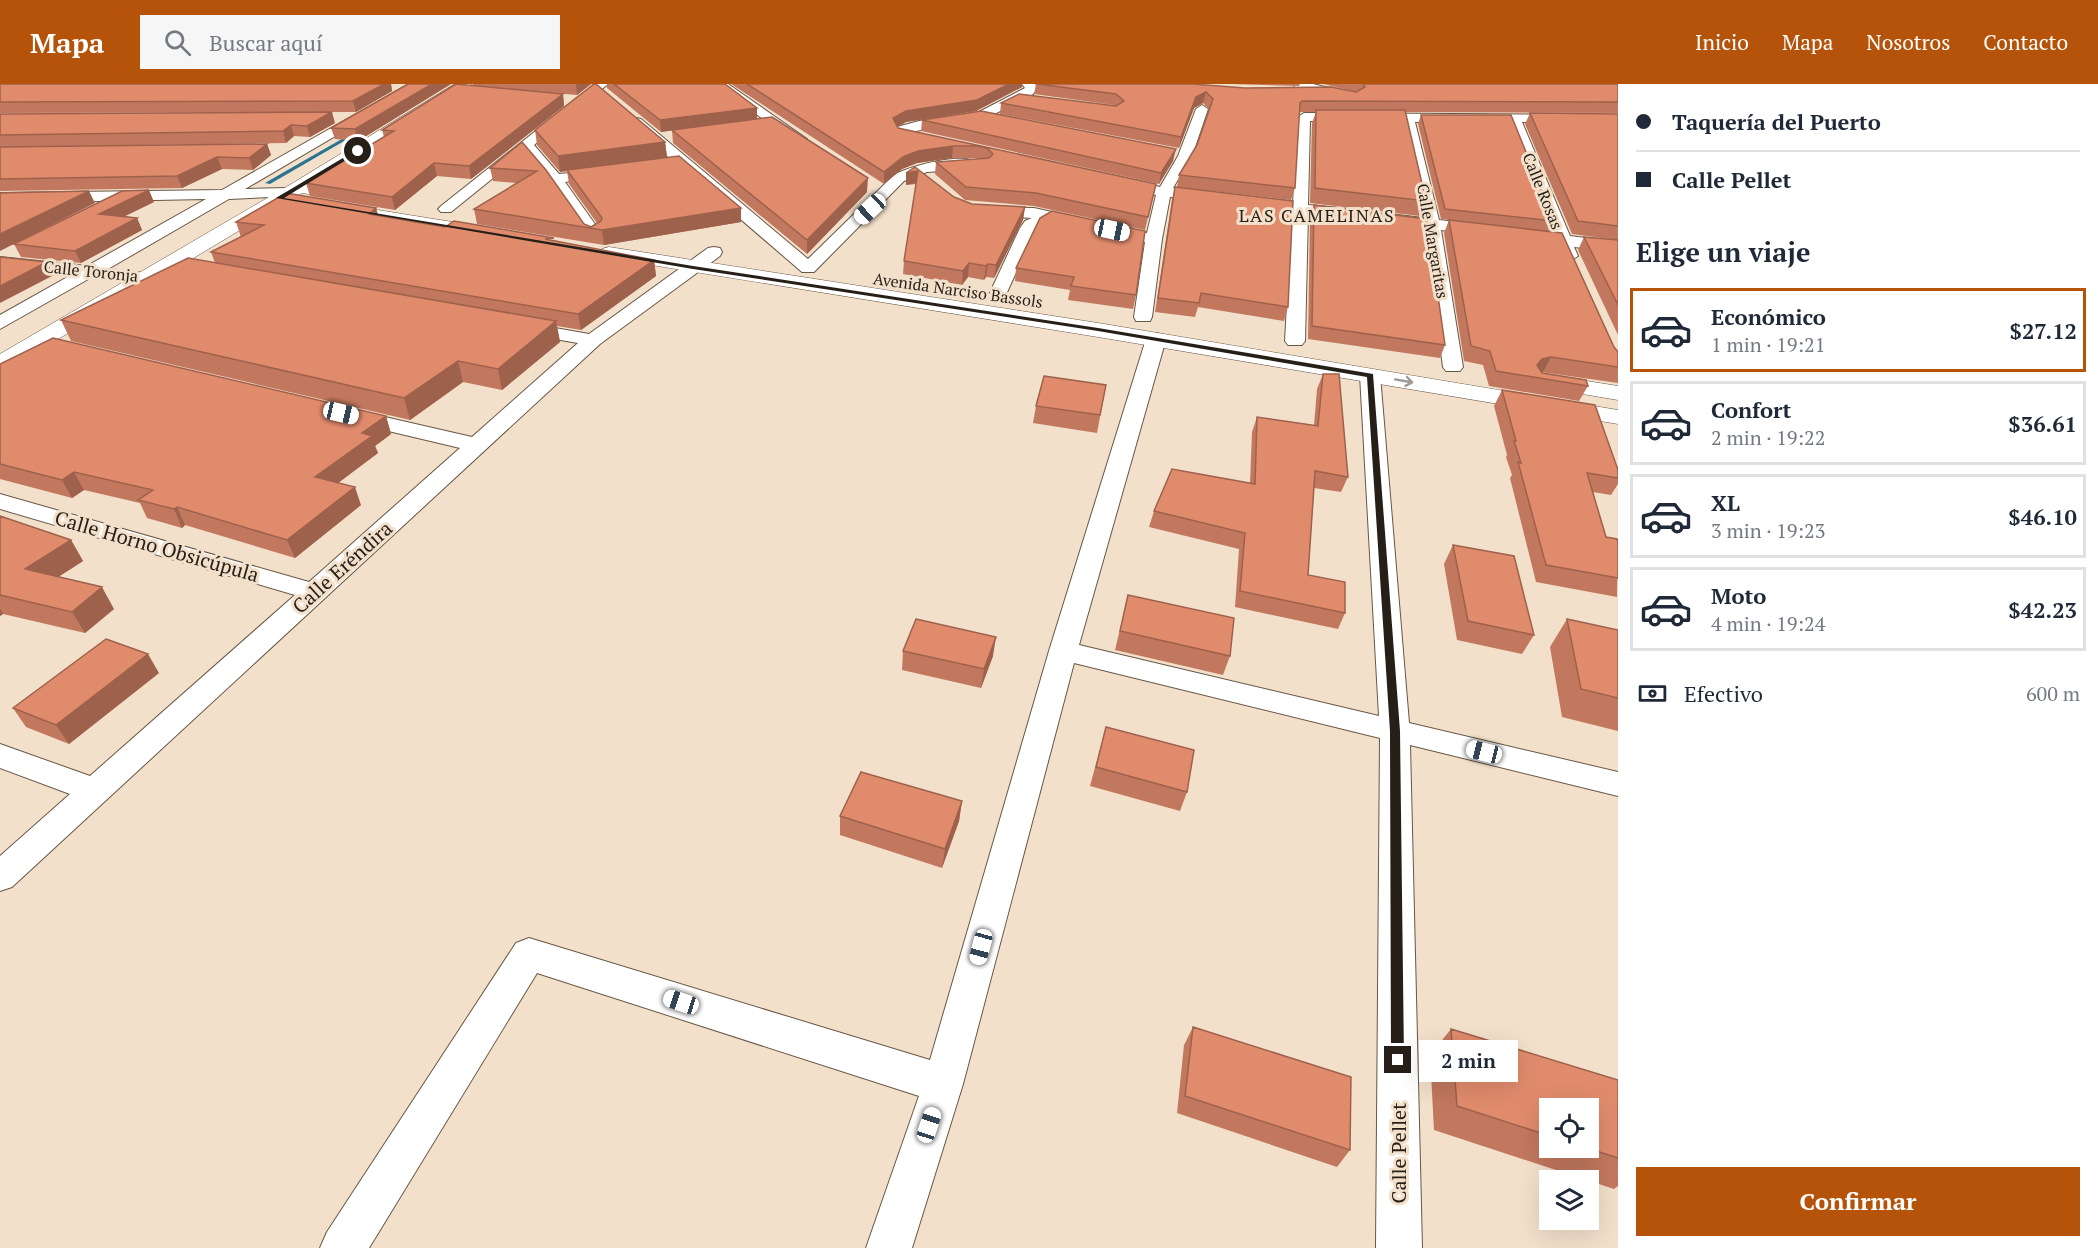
<!DOCTYPE html>
<html lang="es">
<meta charset="utf-8">
<style>
body{margin:0;font-family:"PT Serif",serif;background:#f6f6f7;color:#1f2937;height:100vh;display:flex;flex-direction:column;font-size:22px;white-space:nowrap}
*{box-sizing:border-box;margin:0}
p{font-size:20px;color:#747a83}
.icon{flex:none;width:33px;height:33px;fill:none;stroke:currentColor;stroke-width:2;stroke-linecap:round;stroke-linejoin:round}
.map{position:relative;flex:1;overflow:hidden}
.side{display:flex;flex-direction:column;background:#fff;width:480px}
.side>*{flex:none}
.banner{display:grid;align-content:center;height:132px;padding:0 18px;background:#fff}
.buttons{position:absolute;left:1539px;top:1014px;display:grid;gap:12px}
.buttons a{display:grid;place-items:center;width:60px;height:60px;border-radius:0px;background:#fff;box-shadow:0 6px 24px #0002;font-size:30px}
.end{position:absolute;width:27px;height:27px;margin:-14px;border:8px solid #261f18;background:#fff;box-shadow:0 0 0 3px #fff}
.from{border-radius:50%}
.bubble{position:absolute;height:42px;border-radius:0px;background:#fff;box-shadow:0 6px 24px #0002;font-size:20px;font-weight:600;line-height:42px;text-align:center}
.car{position:absolute;width:18px;height:36px;margin:-18px -9px;border-radius:8px;box-shadow:0 0 4px 2px #0007;background:linear-gradient(#fff 24%,#345 0 40%,#fff 0 76%,#345 0 86%,#fff 0)}
.banner b{display:flex;align-items:center;gap:21px;height:57px;font-size:22px}
.banner b+b{border-top:2px solid #e0e1e3}
.banner i{width:15px;height:15px;background:#1f2937}
ul{padding:0;list-style:none}
li{display:flex;align-items:center;gap:18px;height:84px;margin:0 12px 9px;padding:0 6px;border:3px solid #e0e1e3;border-radius:0px}
li div{flex:1}
li b{display:block;font-size:22px}
li em{font-style:normal;font-weight:600}
li.selected{border-color:#b45309}
li>.icon{width:54px;height:54px;stroke-width:1.5}
h2{padding:0 18px;font-size:27px;line-height:72px}
.pay{display:flex;align-items:center;gap:15px;height:66px;padding:0 18px;font-size:22px}
.pay p{margin-inline-start:auto}
.action{display:flex;gap:12px;margin-top:auto;padding:12px 18px}
.action a{flex:1;height:69px;border-radius:0px;background:#b45309;color:#fff;font-size:24px;font-weight:600;line-height:69px;text-align:center}
header{display:flex;align-items:center;gap:36px;box-sizing:border-box;height:84px;padding:0 30px;background:#b45309;color:#fff}
header strong{font-size:28px}
nav{display:flex;gap:33px;margin-inline-start:auto;font-size:21px}
.search{width:420px;height:54px;background:#f6f6f7;display:flex;align-items:center;gap:15px;box-sizing:border-box;padding:0 21px;border-radius:0px;color:#747a83;font-size:22px}
main{display:flex;flex:1;min-height:0}
.map>svg:first-child{display:block}
.lines{fill:none;stroke-linecap:round;stroke-linejoin:round}
.stream{fill:#2b7390;fill-rule:evenodd}
.minor-casing{stroke:#675745;stroke-width:2}
.tertiary-casing{stroke:#675745;stroke-width:1}
.minor{fill:#fff;fill-rule:evenodd}
.tertiary{fill:#fff;fill-rule:evenodd}
.wall{fill:#c2785e;fill-rule:evenodd}
.shaded-wall{fill:#9e614c}
.building{fill:#e18b6d;stroke:#9e614c;stroke-width:1.5}
.oneway{stroke:#9d9a97}
.route{fill:#261f18}
.labels{text-anchor:middle;dominant-baseline:central;stroke-width:6;stroke-linejoin:round;paint-order:stroke}
.far-street-label{font-size:16px;fill:#261f18;stroke:#f3e0cb}
.far-neighbourhood-label{font-size:18px;letter-spacing:1.5px;fill:#261f18;stroke:#f3e0cb}
.street-label{font-size:20px;fill:#261f18;stroke:#f3e0cb}
</style>
<header>
<strong>Mapa</strong>
<div class="search"><svg class="icon" aria-label="search" viewBox="0 0 24 24"><circle cx="10" cy="10" r="6"/><path d="M15 15l6 6"/></svg>Buscar aquí</div>
<nav><a>Inicio</a><a>Mapa</a><a>Nosotros</a><a>Contacto</a></nav>
</header>
<main>
<div class="map">
<svg width="1618" height="1164" viewBox="0 0 1618 1164">
<rect width="100%" height="100%" fill="#f3e0cb"/>
<g class="lines">
<!-- stream -->
<path class="stream" d="M354,48l4,1 -88,51 -5,-1z"/>
<!-- minor casing -->
<g class="minor-casing">
<path id="minor" d="M409,0h15l-179,105 43,-1 8,5 -3,3 -64,3 -121,70 44,5 3,4 -3,4 -6,1 -54,-6 -92,52v-14l71,-40 -71,-8v-10l87,9 119,-67 -206,4v-10l222,-3z
M595,0h13l-74,61 25,29 52,-5 2,3 -2,3 -46,7 37,52 -2,3h-12l-38,-55 -25,-30 -74,60h-10l-3,-3 3,-3z
M714,0h14l79,55 -2,3h-10z
M1022,0h13l3,4 -5,6 -48,25 -75,13 28,7 2,3 -2,3 -5,1 -35,-9 -2,-3 1,-7 22,-6 58,-8 48,-25z
M1293,0h20l36,9 2,3 -6,4 -50,-13z
M1202,21l6,4 -16,47 -19,32 39,4 8,5 -8,5 -42,-5 -8,42 -10,78 -2,4h-14l-2,-4 11,-75 -95,-21 -14,8 -33,72h-12l-3,-4 32,-69 5,-7 7,-3 -47,-3 -8,-5 3,-3 54,1 113,25 9,-38 -45,-11 -2,-3 7,-4 44,10 18,-31 18,-47z
M1304,29l314,2v8l-96,-1 48,114 48,6v10l-44,-5 4,9 -8,5 -6,-1 -7,-15 -37,-6 -2,-3 2,-3 33,1 -44,-112h-94l24,98 44,5 8,5 -8,5 -42,-5 22,137 -3,4h-14l-3,-4 -18,-139 -36,-4 -8,-5 8,-5 34,4 -21,-97h-92l-2,84 41,4 8,5 -8,5 -41,-5 -3,127 -3,4h-14l-3,-4 7,-129 -37,-4 -8,-5 8,-5 38,5 5,-86z
M636,34l5,1 167,140 86,-84c16,-9 73,-25 87,-10l-7,4 -47,3 -23,9 -90,91h-12l-171,-147 -1,-3 1,-3z
M714,163l6,1 2,4 -2,4 -120,88 -588,543 -12,4v-35l70,-62 -70,-26v-24l90,32 205,-181 -295,-86v-15l309,88 151,-134 -118,-28 -3,-5 3,-5 8,-1 122,28 106,-94 -64,-11 -2,-4 2,-4 7,-2 68,12 119,-86z
M1156,249l7,2 3,4 -87,306 300,71 -19,-341 3,-4h14l3,4 29,348 209,49v24l-208,-51 12,503h-46l4,-510 -306,-75 -111,421 -51,164h-46l53,-152 -382,-123 -168,275h-49l7,-16 189,-289 13,-5 401,122 119,-409 97,-312 3,-4z"/>
</g>
<!-- tertiary casing -->
<g class="tertiary-casing">
<path id="tertiary" d="M455,0h17l-157,100 42,7 3,4 -3,4 -6,1 -49,-7 -294,176 -8,2v-17l293,-171z
M334,119l156,25 7,2 2,4 -2,4 -7,2 -162,-28 -3,-4 3,-4z
M609,163l489,76 520,87v14l-520,-87 -496,-80 -3,-4 3,-4z
M1543,290l75,12v14l-83,-14 -4,-5 4,-5z"/>
</g>
<!-- minor -->
<use href="#minor" class="minor"/>
<!-- tertiary -->
<use href="#tertiary" class="tertiary"/>
</g>
<!-- wall -->
<path class="wall" d="M0,0h391l1,7 -36,21 -356,1z
M408,0h43l-93,57 -23,-2 -4,-11z
M473,0h118l-14,11 -104,-9z
M607,0h118l32,24v11l110,73 -60,62 -134,-111 -1,-13 -11,2 -54,-44z
M731,0h291v3l-46,24 -70,11 -8,5v1l258,56 -11,46 -111,-24 -69,-6 -30,-26 1,-12 44,-3 -4,-1h-24l-35,5 -15,6 -18,15z
M1036,0l209,4 111,4h1l-34,-8h295v29l-213,-1 21,89 -6,15 -110,-13 2,-80 4,-11h-17l-4,76 -4,12 -114,-13 2,-12 18,-30 12,-36 -6,-6 -9,5 -15,40 -179,-34 1,-11 115,3 -2,-1 -80,-11z
M1230,0h70l-1,2z
M563,10l1,12 -93,73 -34,-3 -42,34 -85,-14 -4,-13 78,-46 -2,-7z
M1530,29l88,1v221l-40,-85 6,-13 33,3 -45,-6 -47,-110z
M0,30l335,9 -25,14 -16,-1 -8,7 -286,4z
M1421,31l133,106 -4,10 64,116 4,5v31l-77,-11 1,1 46,13 -9,15 -90,-15 -6,-21 -19,-4 -20,-128 5,-13 -8,-1 -23,-95z
M922,36l251,41 -14,23 -238,-53z
M535,46l130,12 2,15 74,65 -137,23 -127,-21 -3,-15 43,-26 -24,-2 -3,-13 32,-26 62,82 7,3 6,-4 -28,-39 -2,-13 -7,1 -23,-27z
M267,60l4,11 -18,15 -31,-1 -40,19 -182,3v-44z
M906,89l48,24 18,7 53,3 -2,13 -29,58 -8,-1 -2,3 -16,-3 -6,8 -59,-11 1,-13 12,-77 -10,1z
M1175,103l113,120 -4,14 -86,-14 -3,10 -40,-5 17,-113z
M154,118l-30,14 13,2 5,12 -61,33 -60,-6 -7,-13z
M1314,121l131,140 -5,13 -132,-19 2,-122z
M376,124l2,7 67,12 109,14 100,19 2,16 -75,54 -24,-4 3,16 -58,48 -39,-8 -53,38 -339,-79 -10,-21 154,-57 -4,-11 30,-15 -5,-15z
M1040,134l96,77 -3,14 -65,-9 2,-10 -55,-9 1,-13z
M0,280l386,52 5,18 -16,12 3,7 -40,30 23,22 -66,53 -110,-33 -3,3 -35,-10 -7,-15 -56,-13 -12,8 -72,-19z
M1323,290l25,103 -7,15 -27,-4 -6,87 37,38 -7,16 -103,-22 4,-58 -90,-22 5,-16 96,-28 2,-51 5,-15 57,8 3,-36z
M1106,301l-9,48 -64,-10 3,-17z
M1502,306l116,80v14l-7,11 -18,-3 13,45 12,5 -1,55 -81,-15 -26,-104 2,-3 -6,-18 1,-2 -13,-49z
M0,432l71,24 12,21 -25,16 56,32 -29,24 -82,-19 -3,2z
M1453,461l81,90 -12,19 -65,-14 -13,-76z
M1128,511l102,61 -7,19 -108,-25z
M1567,535l51,11v101l-56,-14 -12,-70z
M903,567l90,5 -12,32 -79,-18z
M159,589l-90,71 -43,-17 -13,-19z
M1106,643l81,65 -7,19 -90,-25z
M962,717l-3,20 -17,47 -102,-33v-19z
M1193,943l157,123 -13,17 -160,-54 7,-68z
M1451,945l167,51v106l-4,3 -180,-59 -4,-75zM1550,1024l38,40h-38z"/>
<!-- shaded-wall -->
<path class="shaded-wall" d="M384,0h7l1,7 -36,21 -3,-11z
M432,0h19l-93,57 -3,-12z
M576,0h15l-14,11z
M1009,0h13v3l-46,24 -70,11 -13,7v-11l13,-7z
M1206,8l-3,11 -9,5 -15,40 2,-11 15,-40z
M563,10l1,12 -93,73 -2,-13z
M757,24v11l-96,13 -1,-12z
M332,28l3,11 -25,14 -3,-11z
M291,41l3,11 -8,7 -3,-12z
M665,58l2,15 -107,15 -2,-16z
M267,60l4,11 -18,15 -4,-12z
M953,62l-1,12 -35,5 -15,6 -18,15v-12l19,-15 15,-6z
M1176,65l-3,12 -14,23 2,-11z
M217,73l5,12 -40,19 -5,-12z
M434,79l3,13 -42,34 -3,-13z
M918,87l-1,12 -11,2v-12z
M868,94l-1,14 -60,62v-14z
M149,106l5,12 -49,24 -6,-12z
M89,107l6,12 -95,48v-17z
M1025,123l-2,13 -29,58 2,-13z
M376,124l4,15 -11,-9z
M741,124v14l-137,23 -2,-15z
M137,134l5,12 -61,33 -6,-12z
M654,176l2,16 -75,54 -3,-16z
M47,178l7,13 -54,28v-17z
M969,179l-1,14 -6,8 1,-14z
M988,180l-2,13 -2,3 2,-14z
M556,237l4,21 -58,48 -4,-21z
M1551,273l-8,15 -9,2 3,-9 5,-6z
M458,277l5,21 -53,38 -6,-22z
M386,332l5,18 -16,12 3,7 -56,42 -7,-18 47,-44z
M74,388l10,18 -12,8 -10,-18z
M355,403l6,18 -66,53 -8,-18z
M177,423l8,18 -3,3 -8,-19z
M71,456l12,21 -45,29 -13,-21z
M102,503l12,22 -29,24 -13,-21z
M0,525l3,5 -3,2z
M996,553l-3,19 -12,32 3,-19z
M148,570l11,19 -90,71 -13,-19z
M962,717l-3,20 -17,47 3,-19z"/>
<!-- building -->
<path class="building" d="M0,0h384l-31,17 -353,1z
M408,0h24l-77,45 -24,-1z
M456,0l107,10 -94,72 -35,-3 -42,34 -86,-14 88,-52 -12,-1z
M594,0h2l69,58 -107,14 -23,-26z
M614,0h111l32,24 -97,12z
M747,0h262l-32,16 -71,11 -13,7 5,10 258,56 -8,33 -112,-24 -70,-6 -30,-25 53,-4 4,-4 -6,-6 -10,-2h-24l-35,5 -15,6 -19,15z
M1037,0h156l52,4 86,-1 25,5 9,-5 -2,-3h255v18l-316,-1 -2,2 -5,85 -116,-13 18,-30 16,-46 -7,-7 -10,5 -15,40 -180,-34 18,-9 97,12 8,-5 -8,-7z
M1316,26h89l21,91 -111,-13z
M981,27l195,38 -15,24 -239,-53z
M332,28l-25,14 -16,-1 -8,6 -283,4v-21z
M1530,29l88,1v112l-40,-5z
M1421,31h90l43,106 -109,-12z
M772,33l96,61 -61,62 -135,-110z
M522,58l24,28 38,54 7,3 10,-6 1,-3 -35,-48 112,-14 62,52 -139,22 -128,-21 63,-38 -47,-3z
M267,60l-18,14 -32,-1 -40,19 -177,3v-32z
M915,83l39,30 18,7 53,3 -29,58 -8,-1 -2,2 -17,-3 -6,8 -59,-10 14,-90 -12,2z
M1175,103l118,14 -5,106 -87,-14 -2,10 -41,-5z
M149,106l-50,24 38,4 -62,33 -61,-7 108,-53z
M89,107l-89,43v-41z
M286,109l90,15 -7,6 76,13 9,-6 100,17 -9,1 109,21 -76,54 -367,-62 53,-27 -28,-3z
M1314,121l113,14 18,126 -133,-19z
M1052,127l93,20 -9,64 -65,-9 3,-9 -58,-9 24,-50z
M1449,136l113,13 52,114 4,5v15l-67,-10 -9,2 -5,6 5,8 44,7 2,6 -92,-15 -6,-20 -19,-5z
M1584,153l34,3v65z
M0,173l47,5 -47,24z
M188,174l368,63 -58,48 -40,-8 -54,37 -343,-78z
M53,254l333,78 -24,17 10,3 -57,41 40,10 -68,53 -110,-33 -3,2 -36,-9 15,-10 -79,-18 -12,8 -62,-16v-100z
M1323,290h16l9,103 -33,-6 -7,104 37,7v31l-105,-22 5,-58 -91,-22 18,-42 83,15 2,-67 61,9z
M1044,292l62,9 -6,30 -64,-9z
M1502,306l93,15 23,65v8l-31,-5 19,64 11,2 1,3v36l-72,-13 -28,-103 3,1 -7,-22h2z
M0,432l71,24 -46,29 77,18 -30,25 -72,-17z
M1453,461l61,11 20,79 -66,-14z
M1128,511l106,23 -4,38 -110,-25z
M916,535l80,18 -12,32 -81,-18z
M1567,535l51,11v68l-37,-9z
M106,555l42,15 -92,71 -43,-17z
M1106,643l88,23 -7,42 -91,-25z
M861,688l101,29 -17,48 -105,-33z
M1193,943l158,50 -1,73 -165,-54z
M1451,945l167,51v78l-31,-10h1v-40h-38v28l-93,-30z"/>
<!-- one-way arrows -->
<defs><path id="oneway-shaft" d="M-6 0H5M1.5-3L5.5 0L1.5 3" fill="none" stroke-width="1.6" stroke-linecap="round" stroke-linejoin="round" transform="scale(1.5)"/></defs>
<use class="oneway" href="#oneway-shaft" transform="translate(1404 297) rotate(10)"/>
<!-- route -->
<path class="route" d="M358,65l1,3 -75,46 409,68 405,62 275,46 27,357 4,329 -1,4 -5,2 -5,-2 -2,-4 -1,-329 -23,-354 -269,-46 -405,-62 -417,-71z"/>
<g class="labels">
<!-- far-street labels -->
<g class="far-street-label">
<text transform="translate(1543 107) rotate(68)">Calle Rosas</text>
<text transform="translate(1433 157) rotate(80)">Calle Margaritas</text>
<text transform="translate(91 187) rotate(6)">Calle Toronja</text>
<text transform="translate(958 206) rotate(8)">Avenida Narciso Bassols</text>
</g>
<!-- far-neighbourhood labels -->
<g class="far-neighbourhood-label">
<text x="1317" y="131">LAS CAMELINAS</text>
</g>
<!-- street labels -->
<g class="street-label">
<text transform="translate(157 462) rotate(16)">Calle Horno Obsicúpula</text>
<text transform="translate(342 483) rotate(-42)">Calle Eréndira</text>
<text transform="translate(1398 1069) rotate(-90)">Calle Pellet</text>
</g>
</g>
</svg>
<div class="buttons">
<a><svg class="icon" aria-label="locate" viewBox="0 0 24 24"><circle cx="12" cy="12" r="6"/><path d="M12 2v4M12 18v4M2 12h4M18 12h4"/></svg></a>
<a><svg class="icon" aria-label="layers" viewBox="0 0 24 24"><path d="M12 4l9 5-9 5-9-5zM3 14l9 5 9-5"/></svg></a>
</div>
<i class="end from" style="left:358px;top:67px"></i>
<i class="end" style="left:1398px;top:976px"></i>
<div class="bubble" style="left:1419px;top:956px;width:99px">2 min</div>
<i class="car" style="left:870px;top:125px;rotate:227deg"></i>
<i class="car" style="left:1112px;top:146px;rotate:102deg"></i>
<i class="car" style="left:341px;top:329px;rotate:103deg"></i>
<i class="car" style="left:1484px;top:668px;rotate:284deg"></i>
<i class="car" style="left:981px;top:863px;rotate:195deg"></i>
<i class="car" style="left:681px;top:918px;rotate:288deg"></i>
<i class="car" style="left:929px;top:1041px;rotate:18deg"></i>
</div>
<section class="side">
<div class="banner">
<b><i class="from"></i>Taquería del Puerto</b>
<b><i></i>Calle Pellet</b>
</div>
<h2>Elige un viaje</h2>
<ul>
<li class="selected"><svg class="icon" aria-label="car" viewBox="0 0 24 24"><path d="M5 17H2v-5l4-1 3-4h7l3 4 3 1v5h-3M9 17h6M6 11h13"/><circle cx="7" cy="17" r="2"/><circle cx="17" cy="17" r="2"/></svg><div><b>Económico</b><p>1 min · 19:21</p></div><em>$27.12</em></li>
<li><svg class="icon" aria-label="car" viewBox="0 0 24 24"><path d="M5 17H2v-5l4-1 3-4h7l3 4 3 1v5h-3M9 17h6M6 11h13"/><circle cx="7" cy="17" r="2"/><circle cx="17" cy="17" r="2"/></svg><div><b>Confort</b><p>2 min · 19:22</p></div><em>$36.61</em></li>
<li><svg class="icon" aria-label="car" viewBox="0 0 24 24"><path d="M5 17H2v-5l4-1 3-4h7l3 4 3 1v5h-3M9 17h6M6 11h13"/><circle cx="7" cy="17" r="2"/><circle cx="17" cy="17" r="2"/></svg><div><b>XL</b><p>3 min · 19:23</p></div><em>$46.10</em></li>
<li><svg class="icon" aria-label="car" viewBox="0 0 24 24"><path d="M5 17H2v-5l4-1 3-4h7l3 4 3 1v5h-3M9 17h6M6 11h13"/><circle cx="7" cy="17" r="2"/><circle cx="17" cy="17" r="2"/></svg><div><b>Moto</b><p>4 min · 19:24</p></div><em>$42.23</em></li>
</ul>
<div class="pay"><svg class="icon" aria-label="cash" viewBox="0 0 24 24"><path d="M3 7h18v10H3z"/><circle cx="12" cy="12" r="2"/></svg>Efectivo<p>600 m</p></div>
<div class="action"><a>Confirmar</a></div>
</section>
</main>
